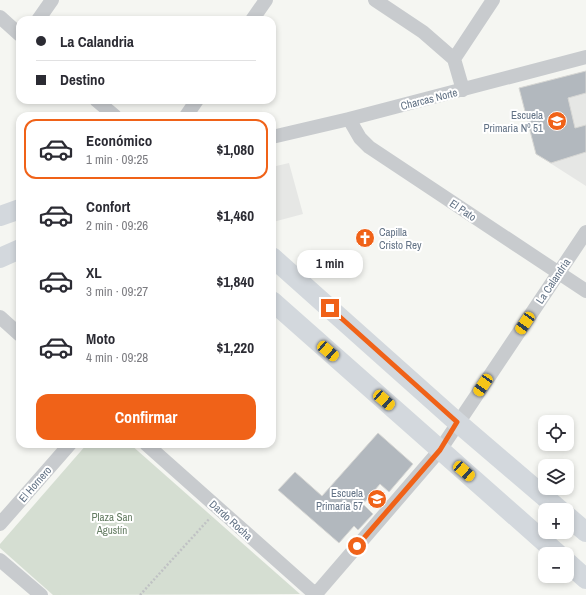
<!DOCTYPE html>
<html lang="es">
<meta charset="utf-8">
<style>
body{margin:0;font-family:"Archivo Narrow",sans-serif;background:#f7f7f7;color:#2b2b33;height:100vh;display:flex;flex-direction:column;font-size:15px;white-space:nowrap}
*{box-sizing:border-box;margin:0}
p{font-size:13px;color:#7c7c81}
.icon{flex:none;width:22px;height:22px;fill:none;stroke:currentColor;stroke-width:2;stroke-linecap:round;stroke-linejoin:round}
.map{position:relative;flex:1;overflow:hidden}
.drawer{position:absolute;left:16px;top:112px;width:260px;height:336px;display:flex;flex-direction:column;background:#fff;border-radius:12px;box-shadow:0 2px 6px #0003}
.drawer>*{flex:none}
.top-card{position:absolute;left:16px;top:16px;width:260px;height:88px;border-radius:12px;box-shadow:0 2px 6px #0003;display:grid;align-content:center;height:88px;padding:0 20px;background:#fff}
.buttons{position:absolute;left:538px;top:415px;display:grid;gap:8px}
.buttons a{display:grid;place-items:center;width:36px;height:36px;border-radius:8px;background:#fff;box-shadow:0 2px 6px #0003;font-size:20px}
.end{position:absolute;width:18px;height:18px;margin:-9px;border:5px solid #f06218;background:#fff;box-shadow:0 0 0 2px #fff}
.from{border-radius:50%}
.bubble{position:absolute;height:28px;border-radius:12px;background:#fff;box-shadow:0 2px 6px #0003;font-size:13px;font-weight:800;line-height:28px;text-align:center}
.car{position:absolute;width:12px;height:24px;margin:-12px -6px;border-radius:5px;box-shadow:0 0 3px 1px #0007;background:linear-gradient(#f5c518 24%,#345 0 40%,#f5c518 0 76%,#345 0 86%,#f5c518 0)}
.top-card b{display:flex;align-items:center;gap:14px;height:38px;font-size:15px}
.top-card b+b{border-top:1px solid #e1e1e2}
.top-card i{width:10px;height:10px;background:#2b2b33}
ul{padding:7px 0 0;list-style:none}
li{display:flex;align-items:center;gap:12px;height:60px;margin:0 8px 6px;padding:0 12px;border:2px solid transparent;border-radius:12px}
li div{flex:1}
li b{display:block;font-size:15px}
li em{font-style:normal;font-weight:800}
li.selected{border-color:#f06218}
li>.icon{width:36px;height:36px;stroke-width:1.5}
.cta{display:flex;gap:8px;margin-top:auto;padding:8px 20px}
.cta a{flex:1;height:46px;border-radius:12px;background:#f06218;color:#fff;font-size:16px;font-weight:800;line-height:46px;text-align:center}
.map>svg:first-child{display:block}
.built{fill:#e6e7e5}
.park{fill:#d5ded2}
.building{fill:#b2b8be;stroke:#d7d7d4}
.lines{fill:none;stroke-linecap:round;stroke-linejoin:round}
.path{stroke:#c0c2c4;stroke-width:2.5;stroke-dasharray:2 2;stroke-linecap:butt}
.street{stroke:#c8cbce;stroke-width:14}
.secondary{stroke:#d3d8dd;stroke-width:20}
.route{stroke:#f06218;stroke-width:5}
.labels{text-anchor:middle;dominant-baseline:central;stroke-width:4;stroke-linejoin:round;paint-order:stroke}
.street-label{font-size:11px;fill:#627285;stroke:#fff}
.poi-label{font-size:11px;fill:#627285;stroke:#fff;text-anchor:end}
.park-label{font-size:11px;fill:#647c62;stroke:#fff}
</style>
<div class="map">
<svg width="586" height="595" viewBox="0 0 586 595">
<rect width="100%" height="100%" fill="#f5f6f2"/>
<!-- built -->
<path class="built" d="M586,71v115l-50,-32 -17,-66z
M289,163l14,51 -30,8 -1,-55z"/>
<!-- park -->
<path class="park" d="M87,444h43l170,150 -247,1 -53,-47v-4z"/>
<!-- building -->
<path class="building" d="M586,71v22l-18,5 7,30 11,-3v27l-35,11 -15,-9 -17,-66z
M378,433l35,31 -24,28 -9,-8 -17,20 10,10 -15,16 -4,-4 -15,17 -61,-53 17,-18 27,24z"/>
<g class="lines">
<!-- path -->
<path class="path" d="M140,595l70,-77"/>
<!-- street -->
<path class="street" d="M375,0l48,32 31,27 9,31
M0,17l20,18
M38,20l14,-20
M252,20l14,-20
M454,59l39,-59
M96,100l19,16
M186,116l11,-16
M349,119l11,19 9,9 217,144
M272,137l77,-18 237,-62
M0,317l20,18
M146,444l170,151
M0,524l70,-80
M0,560l41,35
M315,595l125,-145 146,-218"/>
<!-- secondary -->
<path class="secondary" d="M0,216l20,-7
M272,257l185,165 103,88
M0,258l20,-9
M272,301l286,253
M567,516l19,16
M567,562l19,17"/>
</g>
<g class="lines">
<!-- route -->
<path class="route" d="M330,308l127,114 -17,28 -83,96"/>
</g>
<!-- icons -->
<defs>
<g id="school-disc" transform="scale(1)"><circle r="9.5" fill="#f06218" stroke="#fff"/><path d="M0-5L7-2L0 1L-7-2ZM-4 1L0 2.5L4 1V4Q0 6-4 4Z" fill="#fff"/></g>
<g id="church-disc" transform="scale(1)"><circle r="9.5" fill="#f06218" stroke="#fff"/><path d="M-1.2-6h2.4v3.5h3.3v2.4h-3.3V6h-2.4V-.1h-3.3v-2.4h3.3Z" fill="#fff"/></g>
</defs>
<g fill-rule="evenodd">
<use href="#school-disc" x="557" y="121"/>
<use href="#church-disc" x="365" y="238"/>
<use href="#school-disc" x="377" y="499"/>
</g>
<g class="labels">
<!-- street labels -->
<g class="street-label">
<text transform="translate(429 99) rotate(-14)">Charcas Norte</text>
<text transform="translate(463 210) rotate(34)">El Pato</text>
<text transform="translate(553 281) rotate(-56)">La Calandria</text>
<text transform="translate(35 484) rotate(-49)">El Hornero</text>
<text transform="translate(231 520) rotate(42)">Dardo Rocha</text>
</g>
<!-- poi labels -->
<g class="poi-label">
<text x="543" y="115">Escuela<tspan x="543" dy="13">Primaria Nº 51</tspan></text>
<text x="379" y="232" text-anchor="start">Capilla<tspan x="379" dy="13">Cristo Rey</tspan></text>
<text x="363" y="493">Escuela<tspan x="363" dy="13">Primaria 57</tspan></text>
</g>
<!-- park labels -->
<g class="park-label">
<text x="112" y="517">Plaza San<tspan x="112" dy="13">Agustín</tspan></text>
</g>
</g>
</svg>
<div class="buttons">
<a><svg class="icon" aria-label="locate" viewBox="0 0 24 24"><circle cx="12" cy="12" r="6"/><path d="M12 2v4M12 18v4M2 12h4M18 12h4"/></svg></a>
<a><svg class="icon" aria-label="layers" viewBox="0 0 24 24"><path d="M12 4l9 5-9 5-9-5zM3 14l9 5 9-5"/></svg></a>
<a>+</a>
<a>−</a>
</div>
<i class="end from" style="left:357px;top:546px"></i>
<i class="end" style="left:330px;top:308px"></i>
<div class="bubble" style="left:297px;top:250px;width:66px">1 min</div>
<i class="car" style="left:525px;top:323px;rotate:214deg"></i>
<i class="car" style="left:328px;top:351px;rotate:131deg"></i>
<i class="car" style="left:483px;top:385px;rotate:214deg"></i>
<i class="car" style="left:384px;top:400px;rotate:131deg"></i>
<i class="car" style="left:464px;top:471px;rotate:131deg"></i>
<div class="top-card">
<b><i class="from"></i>La Calandria</b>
<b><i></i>Destino</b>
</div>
<section class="drawer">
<ul>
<li class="selected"><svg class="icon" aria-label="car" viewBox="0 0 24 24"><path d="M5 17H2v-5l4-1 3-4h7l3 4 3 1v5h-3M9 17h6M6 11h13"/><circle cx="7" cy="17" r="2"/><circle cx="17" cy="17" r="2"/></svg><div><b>Económico</b><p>1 min · 09:25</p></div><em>$1,080</em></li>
<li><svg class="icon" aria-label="car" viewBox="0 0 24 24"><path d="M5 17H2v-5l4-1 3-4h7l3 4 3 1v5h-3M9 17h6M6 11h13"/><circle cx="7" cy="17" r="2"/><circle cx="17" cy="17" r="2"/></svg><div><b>Confort</b><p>2 min · 09:26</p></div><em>$1,460</em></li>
<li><svg class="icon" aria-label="car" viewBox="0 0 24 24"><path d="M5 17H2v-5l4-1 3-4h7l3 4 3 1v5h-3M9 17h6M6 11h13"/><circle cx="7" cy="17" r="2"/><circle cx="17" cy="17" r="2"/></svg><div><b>XL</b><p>3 min · 09:27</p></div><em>$1,840</em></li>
<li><svg class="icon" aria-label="car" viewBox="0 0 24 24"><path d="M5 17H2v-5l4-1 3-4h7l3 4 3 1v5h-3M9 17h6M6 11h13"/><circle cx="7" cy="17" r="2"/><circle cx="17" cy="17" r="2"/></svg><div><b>Moto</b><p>4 min · 09:28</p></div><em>$1,220</em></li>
</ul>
<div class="cta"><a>Confirmar</a></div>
</section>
</div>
